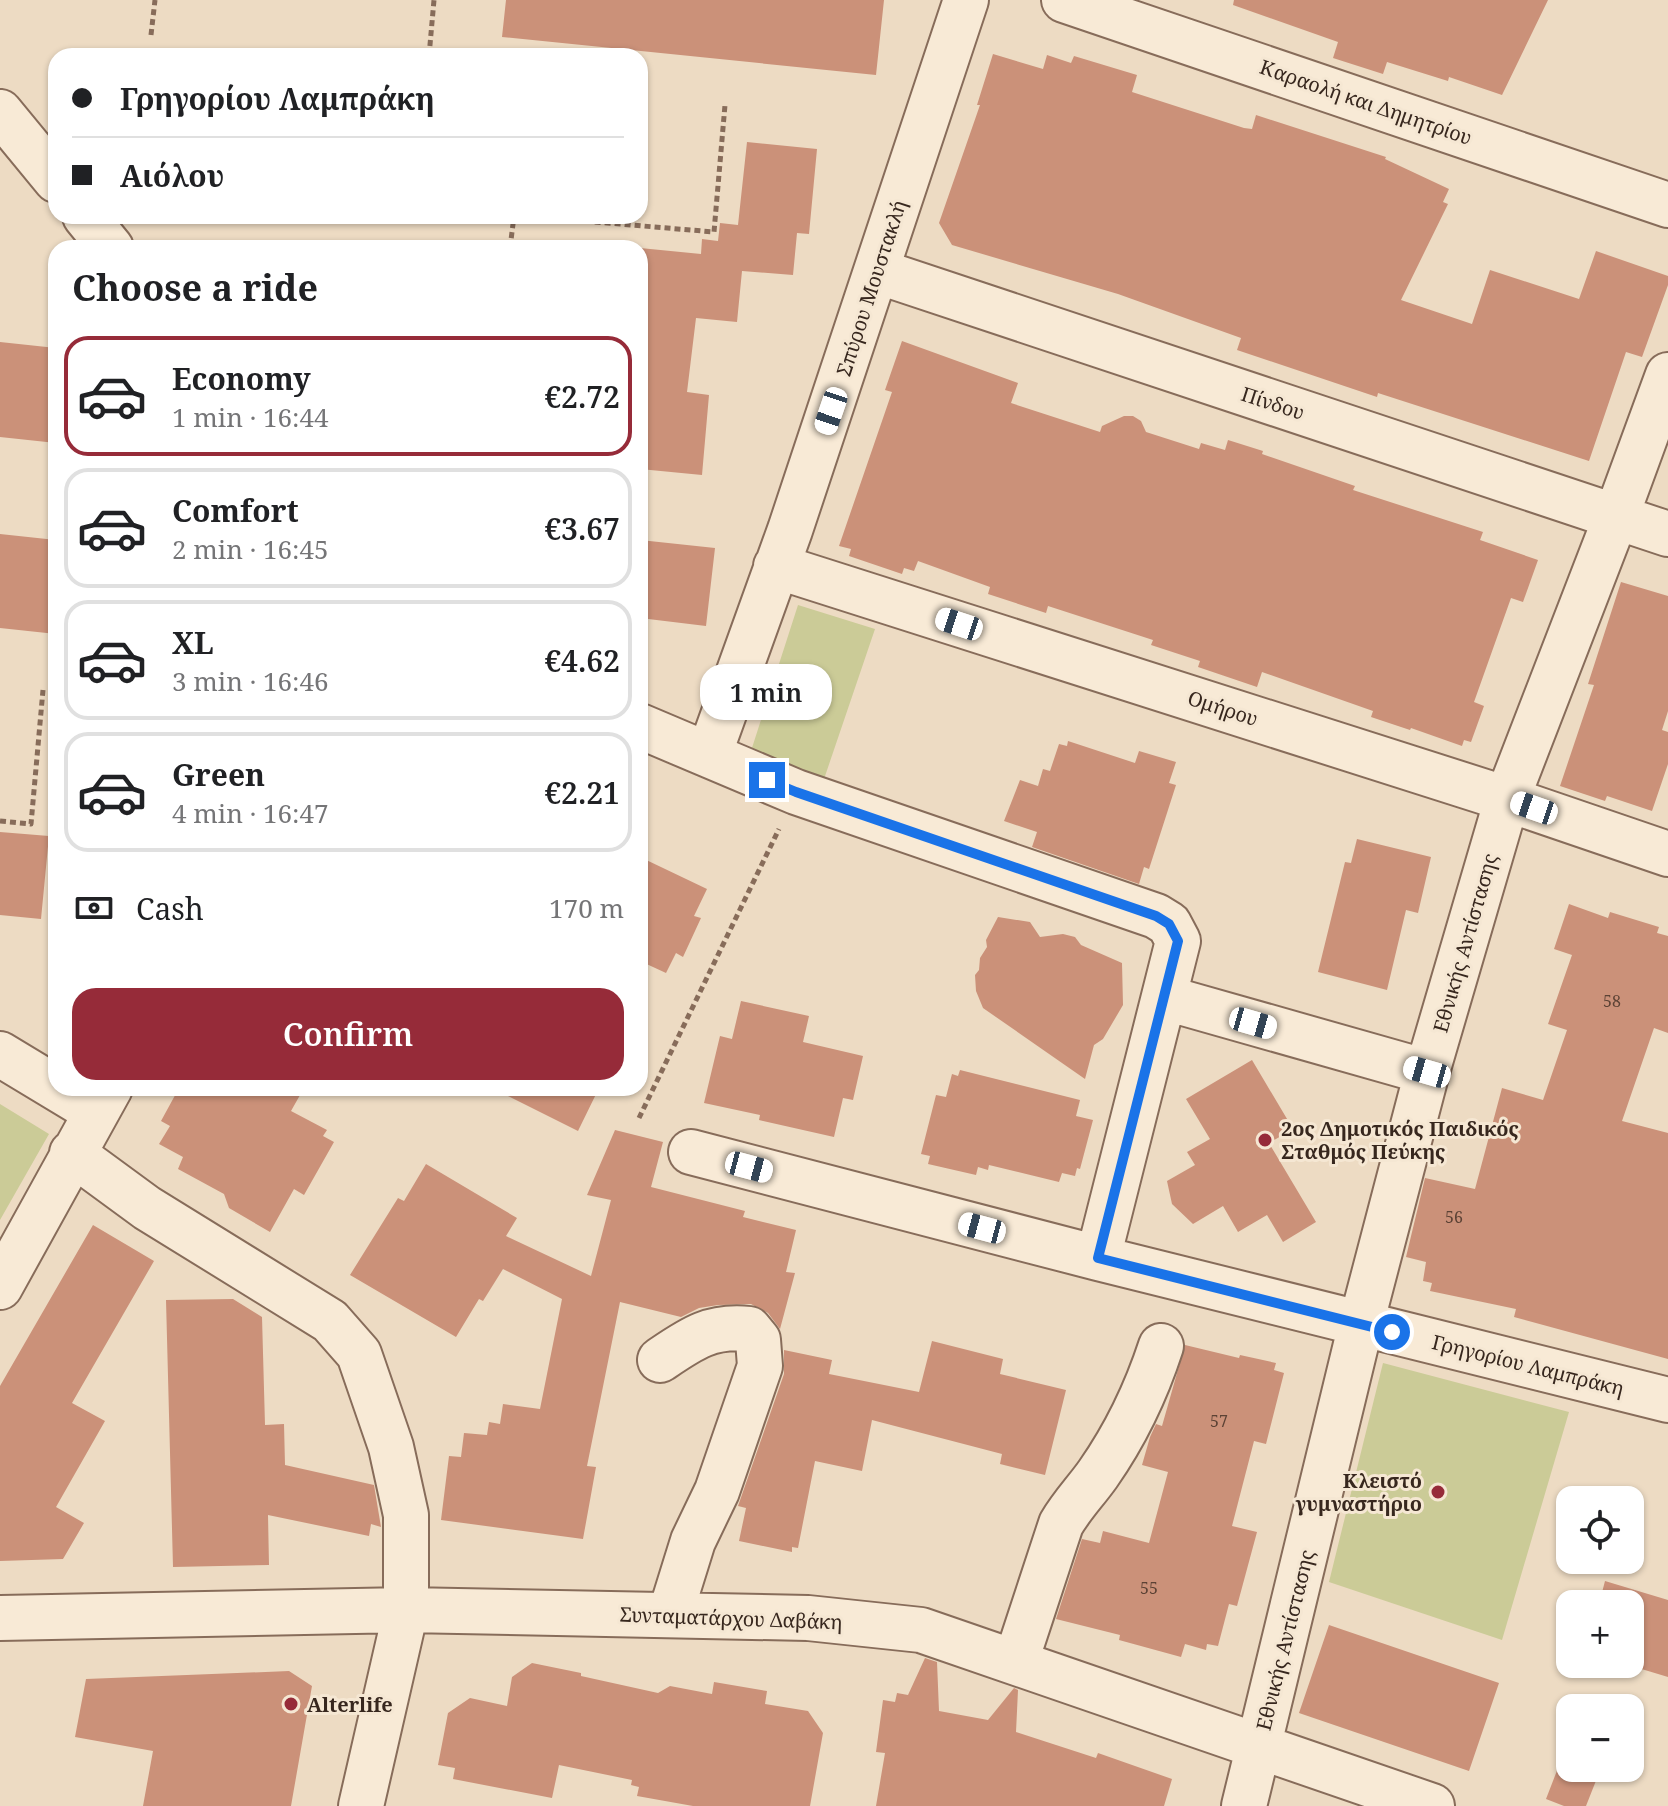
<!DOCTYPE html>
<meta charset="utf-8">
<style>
body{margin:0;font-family:"Noto Serif",serif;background:#f6f6f6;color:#202124;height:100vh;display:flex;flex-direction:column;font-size:30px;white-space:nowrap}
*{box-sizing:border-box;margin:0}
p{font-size:26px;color:#757577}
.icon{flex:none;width:44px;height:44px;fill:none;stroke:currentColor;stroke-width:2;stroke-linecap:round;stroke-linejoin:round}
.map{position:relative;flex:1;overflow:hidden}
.sheet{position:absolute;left:48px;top:240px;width:600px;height:856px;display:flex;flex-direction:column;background:#fff;border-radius:24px;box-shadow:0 2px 6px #0004}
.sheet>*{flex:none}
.guide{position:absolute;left:48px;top:48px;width:600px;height:176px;border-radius:24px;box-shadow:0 2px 6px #0004;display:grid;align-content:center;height:176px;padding:0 24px;background:#fff}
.buttons{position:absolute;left:1556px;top:1486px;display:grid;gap:16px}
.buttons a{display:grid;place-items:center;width:88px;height:88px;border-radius:16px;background:#fff;box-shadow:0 2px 6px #0004;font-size:40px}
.end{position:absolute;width:36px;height:36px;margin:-18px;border:10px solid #1a73e8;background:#fff;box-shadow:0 0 0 4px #fff}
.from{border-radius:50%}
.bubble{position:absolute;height:56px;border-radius:24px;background:#fff;box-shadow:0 2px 6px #0004;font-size:26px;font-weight:600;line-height:56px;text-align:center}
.car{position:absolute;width:24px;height:48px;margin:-24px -12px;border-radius:10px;box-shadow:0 0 6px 2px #0007;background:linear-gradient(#fff 24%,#345 0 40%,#fff 0 76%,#345 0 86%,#fff 0)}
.guide b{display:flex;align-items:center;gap:28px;height:76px;font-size:30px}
.guide b+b{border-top:2px solid #e0e0e0}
.guide i{width:20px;height:20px;background:#202124}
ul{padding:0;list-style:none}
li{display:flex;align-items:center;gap:24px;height:120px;margin:0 16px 12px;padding:0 8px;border:4px solid #e0e0e0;border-radius:24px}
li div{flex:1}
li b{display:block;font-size:30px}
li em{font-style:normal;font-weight:600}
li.current{border-color:#962b39}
li>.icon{width:72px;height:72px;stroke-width:1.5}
h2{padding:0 24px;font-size:36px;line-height:96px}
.pay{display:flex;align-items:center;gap:20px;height:88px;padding:0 24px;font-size:30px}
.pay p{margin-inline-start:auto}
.cta{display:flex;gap:16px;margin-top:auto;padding:16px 24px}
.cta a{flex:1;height:92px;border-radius:24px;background:#962b39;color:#fff;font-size:32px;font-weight:600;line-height:92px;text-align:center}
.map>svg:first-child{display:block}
.green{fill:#cbcb97}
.building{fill:#cb9179}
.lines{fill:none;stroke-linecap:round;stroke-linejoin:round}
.minor-casing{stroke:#876c5a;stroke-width:48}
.path{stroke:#876c5a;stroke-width:5;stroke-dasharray:6 4;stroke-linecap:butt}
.minor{stroke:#f8ead6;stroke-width:44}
.route{stroke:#1a73e8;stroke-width:10}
.poi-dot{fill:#962b39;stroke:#f5e7d3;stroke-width:3}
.labels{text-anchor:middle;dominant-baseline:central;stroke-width:6;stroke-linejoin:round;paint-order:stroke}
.number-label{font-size:16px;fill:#5c4235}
.street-label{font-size:20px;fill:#37271e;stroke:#f5e7d3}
.poi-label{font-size:20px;font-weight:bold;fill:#37271e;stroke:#f5e7d3;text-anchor:start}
</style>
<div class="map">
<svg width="1668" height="1806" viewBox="0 0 1668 1806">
<rect width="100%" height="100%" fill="#eddbc3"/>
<!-- green -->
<path class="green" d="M798,605l77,24 -52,153 -72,-31z
M0,1104l49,30 -49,86z
M1383,1363l186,49 -67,228 -173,-58z"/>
<!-- building -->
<path class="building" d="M506,0h378l-8,75 -374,-38z
M1234,0h314l-46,95 -53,-18 -1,4 -61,-19 -4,12 -50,-16 5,-16 -105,-37z
M993,54l50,15 4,-14 24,8 3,-7 63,19 -5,17 112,36 8,1 4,-14 130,42 -1,2 64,30 -6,13 5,2 -47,96 71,24 18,-54 89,29 17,-48 72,25v9l-26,72 -16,-5 -37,109 -211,-68 -1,4 -140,-47 4,-12 -123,-44 -166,-49 -13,-22 41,-118h-3z
M747,142l70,7 -8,85 -12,-1 -4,42 -51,-4 -5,51 -41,-4 -9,74 22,3 -7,80 -62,-6v-221l61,6 1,-15 16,2 2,-18 18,2z
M902,341l116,42 -7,20 89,29 2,-6 22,-10h9l8,5 5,11 53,17 2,-6 24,7 3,-10 35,11 -1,3 93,32 -2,4 130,42 -3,8 58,20 -15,42 -12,-4 -37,104 10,4 -13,36 -7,-2 -2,6 -51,-18 -1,2 -39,-13 2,-6 -111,-39 -5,15 -59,-20 2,-6 -49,-16 2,-5 -105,-34 -2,7 -58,-19 2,-7 -72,-26 -4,10 -10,-3 -2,6 -53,-18 2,-7 -12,-3 53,-154 -7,-2z
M0,342l56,6v95l-56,-6z
M0,534l56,6v94l-56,-6z
M640,540l75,8 -9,78 -66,-8z
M1621,582l47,14v115l-6,19 6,2v32l-16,47 -45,-15 -2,5 -45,-15 34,-101 -6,-1z
M1068,741l67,22 4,-12 37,11 -7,21 7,2 -27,84 -5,-2 -5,17 -107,-37 5,-15 -33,-11 16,-41 18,6 5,-17 7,2 9,-27 8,2z
M0,832l49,4 -8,83 -41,-4z
M1357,839l74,18 -13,56 -12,-3 -19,80 -69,-18 27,-110 6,1z
M640,857l67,32 -13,27 7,2 -18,39 -7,-4 -10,20 -26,-12z
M1569,904l39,14 2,-6 49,15 -2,6 11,3v97l-14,-5 -32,93 46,12v226l-154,-42 2,-8 -86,-18 2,-8 -9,-2 3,-19 -20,-5 19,-79 50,11 27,-101 41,12 24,-70 -19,-6 24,-69 -18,-6z
M998,917l32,5 10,15 23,-3 12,3 6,8 41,18 1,42 -20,34 -9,6 -9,34 -102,-71 -7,-17 -1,-16 4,-5 1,-12 7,-11 -1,-7z
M741,1001l68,15 -6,26 60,14 -10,44 -10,-2 -9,39 -75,-17 1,-5 -56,-12 16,-67 12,3z
M1252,1060l41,69 -24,14 47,79 -33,20 -16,-27 -29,17 -15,-26 -30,18 -21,-20 -5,-23 28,-16 -8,-13 23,-13 -24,-40z
M960,1070l120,30 -4,16 17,4 -13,49 -3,-1 -2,8 -13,-3 -3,9 -70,-17 -1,5 -10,-3 -2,8 -48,-11 2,-8 -9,-2 15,-59 10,2 6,-23 6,2z
M179,1088h125l-13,23 36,19 -4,6 11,6 -30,53 -10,-6 -24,43 -41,-24 -5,-14 -46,-25 5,-12 -24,-13 11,-18 -9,-5z
M492,1088h107l-21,43z
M615,1130l48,12 -12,45 94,24 -2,6 53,13 -10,42 9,1 -15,56 -12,-16 -17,-9 -33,1 -19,3 -18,9 -61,-15 -33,164 9,1 -13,72 -142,-19 8,-64 12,1 3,-24 23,2 2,-13 11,2 3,-20 37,5 22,-110 -59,-30 -20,32 -4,-2 -23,38 -106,-62 48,-77 6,3 22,-37 91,54 -11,18 85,40 20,-76 -24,-5z
M93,1225l61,36 -82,142 33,18 -49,86 28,16 -21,36 -63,2v-175z
M233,1299l29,18 3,108 19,-1 1,41 89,20 7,42 -10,-3 -2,12 -101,-21 1,50 -96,2 -7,-267z
M932,1341l71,18 -3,15 66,16 -21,85 -45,-11 2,-10 -130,-34 -10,51 -47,-10 -17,87 -6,-1v5l-53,-11 7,-33 -8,-2 46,-132v-24l48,10 -3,14 90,18z
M1185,1345l54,13 1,-3 36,8 -2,7 10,3 -18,71 -12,-3 -22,85 25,6 -20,74 -8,-2 -11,42 -11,-2 -1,6 -21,-6 -4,13 -62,-17 1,-5 -64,-16 26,-80 18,4 3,-12 46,12 19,-71 -26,-7 8,-28 6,-13 6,2z
M1605,1581l63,19v77l-43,-13h5v-60h-31z
M1329,1625l170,58 -30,88 -170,-58z
M925,1658l12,4 2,49 49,9 26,-32 4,2 -2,42 80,26 2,-5 74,26 -8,27h-288l9,-53 -9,-1 7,-52 12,2 2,-9 11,2z
M532,1663l49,10v3l77,17 12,-7 42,8 2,-12 53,9 -2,13 43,7 15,22 -13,73h-117l-56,-10 2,-9 -8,-2 1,-5 -73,-15 -7,33 -99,-19 2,-11 -17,-3 10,-52 22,-15 37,8 5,-29z
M289,1671l23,15 -21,120h-148l10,-55 -78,-14 11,-58z
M1558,1768h43l-15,38h-22l-18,-7z"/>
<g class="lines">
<!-- minor casing -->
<g class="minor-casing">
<path id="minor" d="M1064,0l604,205
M0,112l56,68
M85,216l26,32
M877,271l791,263
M776,566l731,233 161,55
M640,726l156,66 360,124 13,8 9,17 -80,317
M709,755l81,-225 176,-530
M1166,998l261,74
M0,1054l96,58
M691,1152l407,106 570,142
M72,1153l75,55 183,113 29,33 32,93 15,68v95l-45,196
M0,1287l110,-199
M660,1360c31,-21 50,-35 89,-31l9,11 2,26 -43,125 -24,50 -23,74
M0,1618l406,-8 402,8 113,12 511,176
M1016,1661l45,-137c11,-19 25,-33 37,-50 28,-40 48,-82 63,-128
M1244,1806l117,-482 66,-252 80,-273 109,-282 52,-142"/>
</g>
<!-- path -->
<path class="path" d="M151,35l4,-35
M429,56l5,-56
M525,216l189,16 11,-127
M510,248l4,-32
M0,821l31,3 12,-134
M639,1118l140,-289"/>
<!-- minor -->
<use href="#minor" class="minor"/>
</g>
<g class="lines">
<!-- route -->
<path class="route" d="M767,780l29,12 360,124 13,8 9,17 -80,317 294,74"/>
</g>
<!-- markers -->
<g class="poi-dot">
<circle cx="1265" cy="1140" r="8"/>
<circle cx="1438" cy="1492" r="8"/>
<circle cx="291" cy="1704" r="8"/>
</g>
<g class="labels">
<!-- number labels -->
<g class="number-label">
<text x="1612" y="1001">58</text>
<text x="1454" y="1217">56</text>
<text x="1219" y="1421">57</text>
<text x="1149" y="1588">55</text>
</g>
<!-- street labels -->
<g class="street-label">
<text transform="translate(1366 102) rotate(19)">Καραολή και Δημητρίου</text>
<text transform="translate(871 288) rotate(-72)">Σπύρου Μουστακλή</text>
<text transform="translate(1273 403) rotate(18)">Πίνδου</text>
<text transform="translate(1223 708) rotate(18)">Ομήρου</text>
<text transform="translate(1465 943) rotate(-74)">Εθνικής Αντίστασης</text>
<text transform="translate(1528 1365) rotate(14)">Γρηγορίου Λαμπράκη</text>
<text transform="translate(731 1618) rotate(2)">Συνταματάρχου Δαβάκη</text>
<text transform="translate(1285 1640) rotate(-76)">Εθνικής Αντίστασης</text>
</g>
<!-- poi labels -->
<g class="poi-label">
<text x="1281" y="1128">2ος Δημοτικός Παιδικός<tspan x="1281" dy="23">Σταθμός Πεύκης</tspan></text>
<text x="1422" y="1480" text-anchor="end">Κλειστό<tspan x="1422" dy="23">γυμναστήριο</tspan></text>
<text x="307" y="1704">Alterlife</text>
</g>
</g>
</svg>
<div class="buttons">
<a><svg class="icon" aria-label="locate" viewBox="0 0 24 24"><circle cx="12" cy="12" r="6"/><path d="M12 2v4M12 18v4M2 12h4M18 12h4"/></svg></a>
<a>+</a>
<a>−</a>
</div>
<i class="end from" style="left:1392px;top:1332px"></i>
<i class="end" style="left:767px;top:780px"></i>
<div class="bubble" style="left:700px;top:664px;width:132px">1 min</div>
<i class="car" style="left:831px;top:411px;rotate:199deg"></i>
<i class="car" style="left:959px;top:624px;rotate:288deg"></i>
<i class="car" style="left:1534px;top:808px;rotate:289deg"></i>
<i class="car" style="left:1253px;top:1023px;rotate:106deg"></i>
<i class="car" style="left:1427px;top:1072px;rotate:286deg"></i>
<i class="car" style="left:749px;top:1167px;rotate:105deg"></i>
<i class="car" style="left:982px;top:1228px;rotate:285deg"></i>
<div class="guide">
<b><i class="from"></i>Γρηγορίου Λαμπράκη</b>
<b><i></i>Αιόλου</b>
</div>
<section class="sheet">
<h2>Choose a ride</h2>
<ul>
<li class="current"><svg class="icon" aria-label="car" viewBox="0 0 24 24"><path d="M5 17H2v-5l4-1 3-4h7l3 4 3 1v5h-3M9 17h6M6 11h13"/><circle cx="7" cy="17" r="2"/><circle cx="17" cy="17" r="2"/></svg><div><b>Economy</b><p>1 min · 16:44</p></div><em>€2.72</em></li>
<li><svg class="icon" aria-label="car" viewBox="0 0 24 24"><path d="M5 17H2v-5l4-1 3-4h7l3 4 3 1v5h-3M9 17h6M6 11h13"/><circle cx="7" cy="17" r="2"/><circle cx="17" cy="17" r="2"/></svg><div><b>Comfort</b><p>2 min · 16:45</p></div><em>€3.67</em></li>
<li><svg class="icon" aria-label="car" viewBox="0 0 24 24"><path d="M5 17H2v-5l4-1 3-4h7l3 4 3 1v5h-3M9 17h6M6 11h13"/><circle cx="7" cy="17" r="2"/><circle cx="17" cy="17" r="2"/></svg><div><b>XL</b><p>3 min · 16:46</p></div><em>€4.62</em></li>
<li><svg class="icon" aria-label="car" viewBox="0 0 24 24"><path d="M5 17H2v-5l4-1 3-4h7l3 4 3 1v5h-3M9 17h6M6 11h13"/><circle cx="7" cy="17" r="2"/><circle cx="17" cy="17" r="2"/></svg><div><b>Green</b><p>4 min · 16:47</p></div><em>€2.21</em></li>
</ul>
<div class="pay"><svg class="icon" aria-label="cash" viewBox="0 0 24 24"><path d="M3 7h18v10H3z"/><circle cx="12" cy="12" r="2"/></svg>Cash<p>170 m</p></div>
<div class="cta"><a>Confirm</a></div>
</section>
</div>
